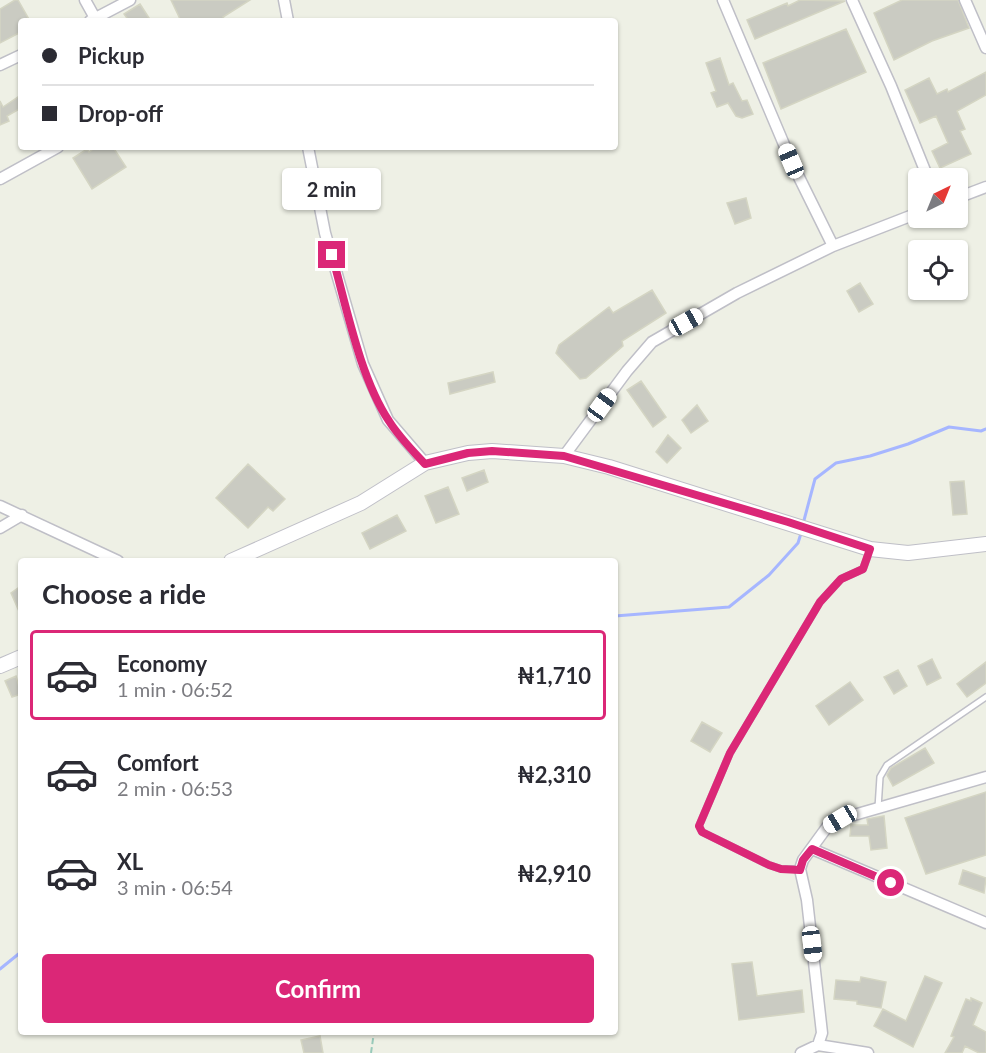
<!DOCTYPE html>
<meta charset="utf-8">
<style>
body{margin:0;font-family:Lato,sans-serif;background:#f2f2f3;color:#2b2b33;height:100vh;display:flex;flex-direction:column;font-size:22px;white-space:nowrap}
*{box-sizing:border-box;margin:0}
p{font-size:20px;color:#7c7c81}
.icon{flex:none;width:33px;height:33px;fill:none;stroke:currentColor;stroke-width:2;stroke-linecap:round;stroke-linejoin:round}
.map{position:relative;flex:1;overflow:hidden}
.side{position:absolute;left:18px;top:558px;width:600px;height:477px;display:flex;flex-direction:column;background:#fff;border-radius:6px;box-shadow:0 2px 4px #0004}
.side>*{flex:none}
.hud{position:absolute;left:18px;top:18px;width:600px;height:132px;border-radius:6px;box-shadow:0 2px 4px #0004;display:grid;align-content:center;height:132px;padding:0 24px;background:#fff}
.needle{width:39px;rotate:43deg}
.fabs{position:absolute;left:908px;top:168px;display:grid;gap:12px}
.fabs a{display:grid;place-items:center;width:60px;height:60px;border-radius:6px;background:#fff;box-shadow:0 2px 4px #0004;font-size:30px}
.end{position:absolute;width:27px;height:27px;margin:-14px;border:8px solid #db2777;background:#fff;box-shadow:0 0 0 3px #fff}
.from{border-radius:50%}
.bubble{position:absolute;height:42px;border-radius:6px;background:#fff;box-shadow:0 2px 4px #0004;font-size:20px;font-weight:700;line-height:42px;text-align:center}
.car{position:absolute;width:18px;height:36px;margin:-18px -9px;border-radius:8px;box-shadow:0 0 4px 2px #0007;background:linear-gradient(#fff 24%,#345 0 40%,#fff 0 76%,#345 0 86%,#fff 0)}
.hud b{display:flex;align-items:center;gap:21px;height:57px;font-size:22px}
.hud b+b{border-top:2px solid #e1e1e2}
.hud i{width:15px;height:15px;background:#2b2b33}
ul{padding:0;list-style:none}
li{display:flex;align-items:center;gap:18px;height:90px;margin:0 12px 9px;padding:0 12px;border:3px solid transparent;border-radius:6px}
li div{flex:1}
li b{display:block;font-size:22px}
li em{font-style:normal;font-weight:700}
li.current{border-color:#db2777}
li>.icon{width:54px;height:54px;stroke-width:1.5}
h2{padding:0 24px;font-size:27px;line-height:72px}
.button{display:flex;gap:12px;margin-top:auto;padding:12px 24px}
.button a{flex:1;height:69px;border-radius:6px;background:#db2777;color:#fff;font-size:24px;font-weight:700;line-height:69px;text-align:center}
.map>svg:first-child{display:block}
.lines{fill:none;stroke-linecap:round;stroke-linejoin:round}
.stream{stroke:#a6b6ff;stroke-width:3}
.building{fill:#cacbc2;stroke:#d4d5c3;stroke-width:1.5}
.service-casing{stroke:#bfbfc7;stroke-width:8}
.minor-casing{stroke:#bfbfc7;stroke-width:13}
.tertiary-casing{stroke:#bfbfc7;stroke-width:16}
.path{stroke:#98caba;stroke-width:2;stroke-dasharray:6 3;stroke-linecap:butt}
.service{stroke:#fff;stroke-width:5}
.minor{stroke:#fff;stroke-width:10}
.tertiary{stroke:#fff;stroke-width:14}
.route{stroke:#db2777;stroke-width:8}
</style>
<div class="map">
<svg width="986" height="1053" viewBox="0 0 986 1053">
<rect width="100%" height="100%" fill="#eef0e5"/>
<g class="lines">
<!-- stream -->
<path class="stream" d="M803,524l12,-45 21,-16 34,-7 38,-12 41,-17 32,4 5,-2
M615,616l114,-9 40,-32 29,-32 4,-13
M0,969l21,-17"/>
</g>
<!-- building -->
<path class="building" d="M15,0h3l12,21h-9v11l-21,11v-34z
M171,0h79l-27,17 3,4h-45z
M800,0l45,1 -90,38 -8,-19 40,-17 1,3z
M902,0h56l11,28 -37,13 -38,19 -20,-47z
M140,4l11,17h-22l-5,-7z
M846,29l20,43 -85,37 -18,-46z
M720,58l9,27 4,-2 9,18 5,-1 6,14 -11,4 -6,-2 -8,-13 -11,4 -6,-14 5,-2 -10,-28z
M986,72v23l-29,16 8,18 -5,2 11,23 -31,14 -8,-17 16,-8 -12,-27 -16,7 -15,-33 24,-12 8,16 10,-5 1,3z
M21,95v13l-14,8 2,5 -9,4v-24l3,6z
M96,147h17l13,20 -34,22 -19,-31 14,-9 2,3z
M746,198l5,20 -16,6 -8,-21z
M860,283l13,21 -14,8 -12,-21z
M652,290l14,23 -44,28 1,5 -37,32 -6,1 -24,-26 3,-8 50,-38 4,6z
M493,372l2,10 -45,12 -2,-11z
M641,381l25,36 -13,10 -26,-37z
M697,405l11,16 -17,12 -9,-13z
M668,435l13,13 -14,15 -11,-11z
M248,464l37,35 -12,12 -5,-4 -20,21 -32,-30z
M484,470l4,12 -21,9 -5,-13z
M964,481l3,33 -14,1 -3,-33z
M448,487l11,27 -23,9 -11,-27z
M397,515l9,16 -36,18 -8,-16z
M21,586v30l-10,-23z
M932,659l9,19 -14,7 -9,-19z
M986,662v21l-19,14 -10,-13z
M898,670l9,16 -13,8 -10,-17z
M16,676l5,18 -9,3 -7,-16z
M850,682l13,18 -34,25 -13,-19z
M702,722l20,11 -12,19 -19,-11z
M925,748l9,15 -41,23 -6,-11 4,-7z
M986,792v63l-60,19 -21,-56z
M884,816l3,32 -16,2 -2,-14h-19l1,-11h17l-1,-6z
M963,870l23,8 -2,15 -25,-9z
M752,962l5,34 45,-6 2,22 -65,8 -7,-56z
M925,976l17,7 -29,64 -39,-21 9,-17 23,12z
M861,977l25,5 -5,26 -24,-4v-3l-23,-2 2,-19 24,2z
M971,998l11,5 -9,22 13,7v21h-7l-14,-7 -3,7h-17l9,-16 -3,-1 15,-37 5,2z
M320,1036l3,17h-19l-3,-13z"/>
<g class="lines">
<!-- service casing -->
<g class="service-casing">
<path id="service" d="M878,808l2,-31 7,-12 99,-68
M800,869h-19l-12,-4 -67,-33 -3,-6 31,-73 90,-151 21,-23 22,-10 7,-19"/>
</g>
<!-- minor casing -->
<g class="minor-casing">
<path id="minor" d="M85,0l10,18
M284,0l4,21
M723,0l68,161 42,85
M852,0l39,86 37,92
M965,0l21,48
M90,21l40,-21
M0,65l21,-10
M308,147l17,86 38,131 25,56 37,43
M0,179l58,-32
M957,198l29,-11
M564,456l63,-85 25,-29 85,-49 96,-47 85,-33
M0,506l118,55
M0,528l22,-13
M812,849l174,74
M818,1045l50,8
M801,1053l17,-8 4,-12 -15,-133 -7,-31 3,-9 24,-33 13,-8 146,-42"/>
</g>
<!-- tertiary casing -->
<g class="tertiary-casing">
<path id="tertiary" d="M231,561l130,-58 64,-40 43,-10 24,-2 72,5 45,11 261,82 38,4 78,-9
M0,666l21,-9"/>
</g>
<!-- path -->
<path class="path" d="M371,1053l3,-21"/>
<!-- service -->
<use href="#service" class="service"/>
<!-- minor -->
<use href="#minor" class="minor"/>
<!-- tertiary -->
<use href="#tertiary" class="tertiary"/>
</g>
<g class="lines">
<!-- route -->
<path class="route" d="M332,255c14,50 28,123 57,166 10,16 23,29 36,43l43,-11 24,-2 72,5 224,66 82,27 -7,20 -22,10 -21,23 -90,151 -31,73 3,6 67,33 12,4 19,1 3,-10 9,-11 79,34"/>
</g>
</svg>
<div class="fabs">
<a><svg class="needle" viewBox="-14 -14 28 28"><path d="M0-13l5 13h-10z" fill="#e53935"/><path d="M0 13l5-13h-10z" fill="#7c7c81"/></svg></a>
<a><svg class="icon" aria-label="locate" viewBox="0 0 24 24"><circle cx="12" cy="12" r="6"/><path d="M12 2v4M12 18v4M2 12h4M18 12h4"/></svg></a>
</div>
<i class="end from" style="left:891px;top:883px"></i>
<i class="end" style="left:332px;top:255px"></i>
<div class="bubble" style="left:282px;top:168px;width:99px">2 min</div>
<i class="car" style="left:791px;top:161px;rotate:337deg"></i>
<i class="car" style="left:686px;top:322px;rotate:61deg"></i>
<i class="car" style="left:602px;top:405px;rotate:36deg"></i>
<i class="car" style="left:840px;top:819px;rotate:239deg"></i>
<i class="car" style="left:812px;top:944px;rotate:173deg"></i>
<div class="hud">
<b><i class="from"></i>Pickup</b>
<b><i></i>Drop-off</b>
</div>
<section class="side">
<h2>Choose a ride</h2>
<ul>
<li class="current"><svg class="icon" aria-label="car" viewBox="0 0 24 24"><path d="M5 17H2v-5l4-1 3-4h7l3 4 3 1v5h-3M9 17h6M6 11h13"/><circle cx="7" cy="17" r="2"/><circle cx="17" cy="17" r="2"/></svg><div><b>Economy</b><p>1 min · 06:52</p></div><em>₦1,710</em></li>
<li><svg class="icon" aria-label="car" viewBox="0 0 24 24"><path d="M5 17H2v-5l4-1 3-4h7l3 4 3 1v5h-3M9 17h6M6 11h13"/><circle cx="7" cy="17" r="2"/><circle cx="17" cy="17" r="2"/></svg><div><b>Comfort</b><p>2 min · 06:53</p></div><em>₦2,310</em></li>
<li><svg class="icon" aria-label="car" viewBox="0 0 24 24"><path d="M5 17H2v-5l4-1 3-4h7l3 4 3 1v5h-3M9 17h6M6 11h13"/><circle cx="7" cy="17" r="2"/><circle cx="17" cy="17" r="2"/></svg><div><b>XL</b><p>3 min · 06:54</p></div><em>₦2,910</em></li>
</ul>
<div class="button"><a>Confirm</a></div>
</section>
</div>
